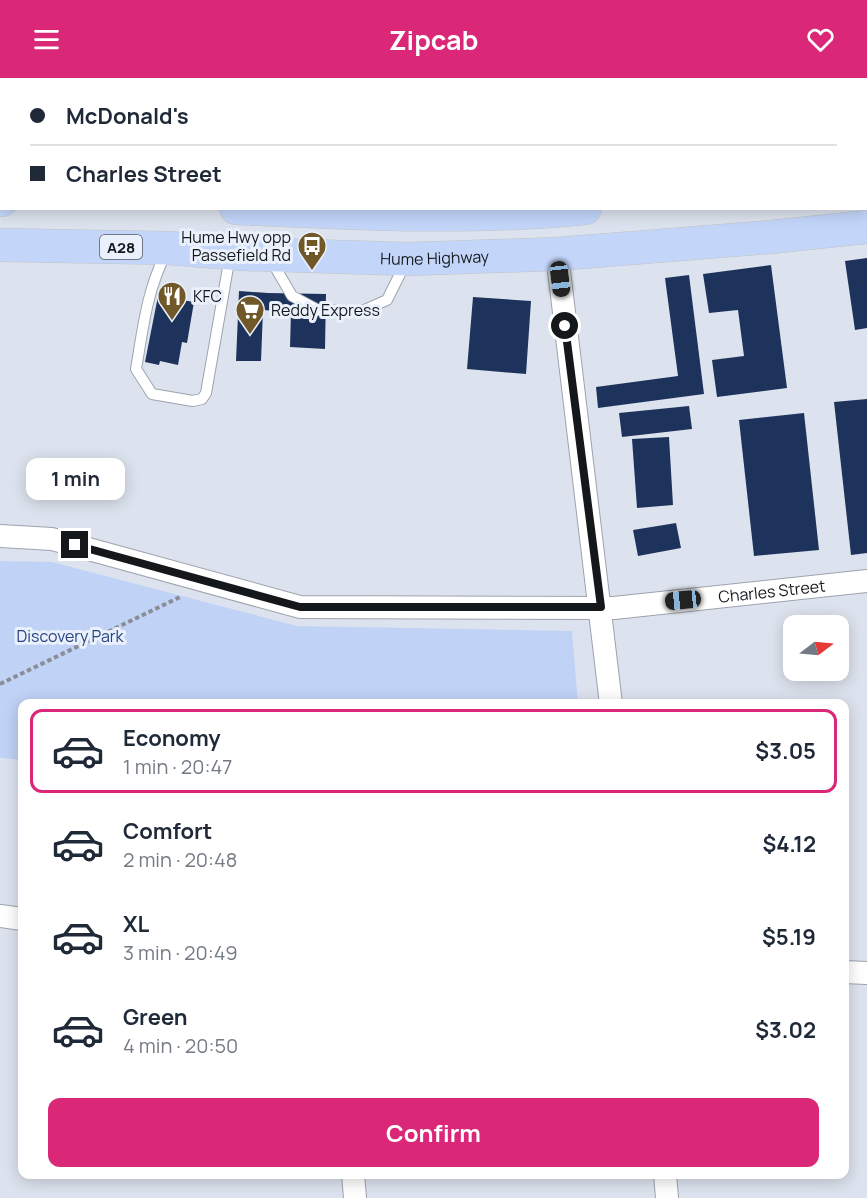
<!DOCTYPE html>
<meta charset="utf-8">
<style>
body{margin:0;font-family:Manrope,sans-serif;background:#f2f2f3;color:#1f2937;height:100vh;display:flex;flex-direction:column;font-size:22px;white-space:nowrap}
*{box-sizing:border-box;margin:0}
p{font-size:20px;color:#747a83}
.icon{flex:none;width:33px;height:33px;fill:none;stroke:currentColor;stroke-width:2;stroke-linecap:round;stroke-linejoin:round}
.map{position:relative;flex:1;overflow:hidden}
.sheet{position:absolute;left:18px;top:621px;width:831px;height:480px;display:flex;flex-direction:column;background:#fff;border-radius:12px;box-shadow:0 3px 15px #0003}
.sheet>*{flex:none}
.banner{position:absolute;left:0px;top:0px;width:867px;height:132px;box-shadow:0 3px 15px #0003;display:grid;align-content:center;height:132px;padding:0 30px;background:#fff}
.needle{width:39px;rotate:74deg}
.tools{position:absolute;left:783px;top:537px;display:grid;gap:12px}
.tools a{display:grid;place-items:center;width:66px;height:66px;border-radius:12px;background:#fff;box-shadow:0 3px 15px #0003;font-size:30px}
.end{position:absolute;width:27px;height:27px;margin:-14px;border:8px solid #15181b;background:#fff;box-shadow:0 0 0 3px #fff}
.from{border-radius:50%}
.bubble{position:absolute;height:42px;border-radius:12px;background:#fff;box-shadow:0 3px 15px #0003;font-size:20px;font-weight:700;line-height:42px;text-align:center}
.car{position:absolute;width:18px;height:36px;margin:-18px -9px;border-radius:8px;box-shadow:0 0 4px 2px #0007;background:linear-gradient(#222 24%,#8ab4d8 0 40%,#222 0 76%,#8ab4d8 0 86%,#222 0)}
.banner b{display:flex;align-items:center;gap:21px;height:57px;font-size:22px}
.banner b+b{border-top:2px solid #e0e1e3}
.banner i{width:15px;height:15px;background:#1f2937}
ul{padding:10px 0 0;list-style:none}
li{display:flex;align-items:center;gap:18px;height:84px;margin:0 12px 9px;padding:0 18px;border:3px solid transparent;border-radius:12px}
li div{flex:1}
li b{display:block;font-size:22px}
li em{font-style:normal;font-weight:700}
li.current{border-color:#db2777}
li>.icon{width:54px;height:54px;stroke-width:1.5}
.cta{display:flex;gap:12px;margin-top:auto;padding:12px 30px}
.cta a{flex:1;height:69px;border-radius:12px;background:#db2777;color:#fff;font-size:24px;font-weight:700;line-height:69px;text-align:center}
header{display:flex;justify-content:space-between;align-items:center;height:78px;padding:0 30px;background:#db2777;color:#fff;font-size:27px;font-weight:700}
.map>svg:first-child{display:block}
.green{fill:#c0d3f6}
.building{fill:#1e335c}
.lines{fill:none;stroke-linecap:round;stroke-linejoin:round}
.service-casing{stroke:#9da3ae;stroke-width:12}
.minor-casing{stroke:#9da3ae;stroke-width:24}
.trunk-casing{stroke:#c2c3c4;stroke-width:34}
.path{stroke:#898e96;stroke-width:4;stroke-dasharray:4.5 3;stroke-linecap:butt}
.service{stroke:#fff;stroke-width:10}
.minor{stroke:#fff;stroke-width:22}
.trunk{stroke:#c3d6fa;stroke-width:33}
.route{stroke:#15181b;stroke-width:8}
.labels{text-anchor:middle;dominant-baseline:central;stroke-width:6;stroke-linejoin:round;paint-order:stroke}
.shield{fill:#eaf0fc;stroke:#55595e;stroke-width:1.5}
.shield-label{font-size:15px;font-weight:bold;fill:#15181b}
.poi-label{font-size:16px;fill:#15181b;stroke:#eaf0fc;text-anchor:start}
.street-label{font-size:16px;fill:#15181b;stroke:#eaf0fc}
.park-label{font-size:16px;fill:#264480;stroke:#eaf0fc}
</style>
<header><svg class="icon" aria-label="menu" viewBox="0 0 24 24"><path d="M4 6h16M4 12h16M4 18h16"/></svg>Zipcab<svg class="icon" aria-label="heart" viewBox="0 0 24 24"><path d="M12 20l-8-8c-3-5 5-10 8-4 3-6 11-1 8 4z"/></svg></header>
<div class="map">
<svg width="867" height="1120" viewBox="0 0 867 1120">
<rect width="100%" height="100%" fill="#dde3ee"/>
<!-- green -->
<path class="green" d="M0,483l52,1 245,64 275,5 6,72 -556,1v56l-22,-2z"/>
<!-- building -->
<path class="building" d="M867,180v70l-12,2 -10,-69z
M771,187l16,123 -70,9 -5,-37 32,-4 -6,-46 -29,3 -6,-39z
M689,197l15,119 -106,14 -2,-21 82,-11 -13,-98z
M239,213l29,2 58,1 -1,55 -35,-2 1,-35 -28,-2 -2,51h-25z
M158,218l36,6 -7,41 -5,-1 -4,23 -18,-4 -1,4 -14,-3z
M473,219l58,4 -5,73 -59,-5z
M867,321v154l-16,2 -17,-153z
M689,328l3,23 -70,8 -3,-24z
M804,335l15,137 -65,6 -15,-136z
M669,359l4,68 -36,3 -5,-69z
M676,445l5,25 -43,8 -5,-26z"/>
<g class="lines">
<!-- service casing -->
<g class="service-casing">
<path id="service" d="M166,175c-19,37 -23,75 -30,116l16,25 41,7 9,-2 4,-6 24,-137
M271,182l21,36 26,14 44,1 25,-11 18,-36"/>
</g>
<!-- minor casing -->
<g class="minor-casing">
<g id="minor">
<path d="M234,0v2"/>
<path d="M546,0v2"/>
<path d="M557,176l54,450"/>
<path id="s1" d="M0,458l52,3 248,68 314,1 253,-27"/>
<path d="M0,838l22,3"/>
<path d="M844,894l23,1"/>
<path d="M353,1096l2,24"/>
<path d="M665,1096l2,24"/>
</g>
</g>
<!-- trunk casing -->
<g class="trunk-casing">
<g id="trunk">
<path d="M866,101h1"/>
<path d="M0,122h2"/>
<path d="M236,130c116,5 233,12 349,0"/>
<path id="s2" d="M0,167l168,3 74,6 166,5 149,-5 214,-17 96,-10"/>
</g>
</g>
<!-- path -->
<path class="path" d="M0,606l180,-87"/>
<!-- service -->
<use href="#service" class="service"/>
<!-- minor -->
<use href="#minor" class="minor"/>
<!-- trunk -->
<use href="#trunk" class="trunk"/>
</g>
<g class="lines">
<!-- route -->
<path class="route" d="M75,467l225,62h301l-36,-281"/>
</g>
<!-- icons -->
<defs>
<g id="bus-pin" transform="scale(1.5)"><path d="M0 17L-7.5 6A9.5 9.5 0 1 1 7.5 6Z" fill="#705828" stroke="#eaf0fc"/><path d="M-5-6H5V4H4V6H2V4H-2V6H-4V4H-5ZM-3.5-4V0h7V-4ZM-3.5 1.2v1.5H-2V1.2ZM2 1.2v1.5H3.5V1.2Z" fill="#fff"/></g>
<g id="restaurant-pin" transform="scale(1.5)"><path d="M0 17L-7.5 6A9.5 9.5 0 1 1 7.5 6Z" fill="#705828" stroke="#eaf0fc"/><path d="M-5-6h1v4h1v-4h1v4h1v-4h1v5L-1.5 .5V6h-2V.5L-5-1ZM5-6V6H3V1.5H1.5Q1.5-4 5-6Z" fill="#fff"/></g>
<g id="supermarket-pin" transform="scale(1.5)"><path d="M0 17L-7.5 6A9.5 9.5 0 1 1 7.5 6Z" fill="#705828" stroke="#eaf0fc"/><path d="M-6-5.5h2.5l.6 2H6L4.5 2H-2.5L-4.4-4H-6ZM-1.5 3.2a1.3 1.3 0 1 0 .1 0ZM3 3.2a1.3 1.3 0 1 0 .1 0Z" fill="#fff"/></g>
</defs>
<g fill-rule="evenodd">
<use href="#bus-pin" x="312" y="168"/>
<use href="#restaurant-pin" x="172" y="218"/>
<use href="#supermarket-pin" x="250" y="232"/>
</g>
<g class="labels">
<!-- shield labels -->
<rect class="shield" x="100" y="157" width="42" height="24" rx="4.5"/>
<g class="shield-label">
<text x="121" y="169">A28</text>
</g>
<!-- poi labels -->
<g class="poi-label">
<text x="291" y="159" text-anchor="end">Hume Hwy opp<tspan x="291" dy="18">Passefield Rd</tspan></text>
<text x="193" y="218">KFC</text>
<text x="271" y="232">Reddy Express</text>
</g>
<!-- street labels -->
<g class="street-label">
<text stroke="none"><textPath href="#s2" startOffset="435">Hume Highway</textPath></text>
<text stroke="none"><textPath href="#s1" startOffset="782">Charles Street</textPath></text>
</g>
<!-- park labels -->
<g class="park-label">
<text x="70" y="558">Discovery Park</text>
</g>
</g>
</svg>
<div class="tools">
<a><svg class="needle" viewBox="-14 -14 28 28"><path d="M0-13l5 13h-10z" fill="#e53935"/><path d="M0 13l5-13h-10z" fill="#747a83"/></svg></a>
</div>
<i class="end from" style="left:565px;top:248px"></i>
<i class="end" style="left:75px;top:467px"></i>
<div class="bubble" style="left:26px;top:380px;width:99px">1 min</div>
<i class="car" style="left:560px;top:201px;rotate:173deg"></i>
<i class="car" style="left:683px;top:522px;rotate:264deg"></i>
<div class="banner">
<b><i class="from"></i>McDonald's</b>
<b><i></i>Charles Street</b>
</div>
<section class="sheet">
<ul>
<li class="current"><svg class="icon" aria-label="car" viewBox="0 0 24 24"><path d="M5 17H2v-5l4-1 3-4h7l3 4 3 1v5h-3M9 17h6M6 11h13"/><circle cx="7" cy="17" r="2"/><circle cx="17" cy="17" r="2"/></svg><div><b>Economy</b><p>1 min · 20:47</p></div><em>$3.05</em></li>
<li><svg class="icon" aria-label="car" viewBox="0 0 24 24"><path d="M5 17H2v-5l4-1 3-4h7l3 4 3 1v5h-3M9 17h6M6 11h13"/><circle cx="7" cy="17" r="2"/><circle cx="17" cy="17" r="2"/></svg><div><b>Comfort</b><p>2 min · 20:48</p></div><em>$4.12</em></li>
<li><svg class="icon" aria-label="car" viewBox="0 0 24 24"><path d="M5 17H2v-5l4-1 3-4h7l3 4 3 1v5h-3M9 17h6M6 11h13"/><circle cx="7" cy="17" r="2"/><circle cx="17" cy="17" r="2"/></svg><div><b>XL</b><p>3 min · 20:49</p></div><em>$5.19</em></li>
<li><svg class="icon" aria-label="car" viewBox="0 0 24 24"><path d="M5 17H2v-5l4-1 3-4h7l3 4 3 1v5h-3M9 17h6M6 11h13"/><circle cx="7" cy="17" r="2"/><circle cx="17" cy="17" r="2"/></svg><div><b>Green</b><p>4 min · 20:50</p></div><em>$3.02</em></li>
</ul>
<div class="cta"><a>Confirm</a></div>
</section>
</div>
